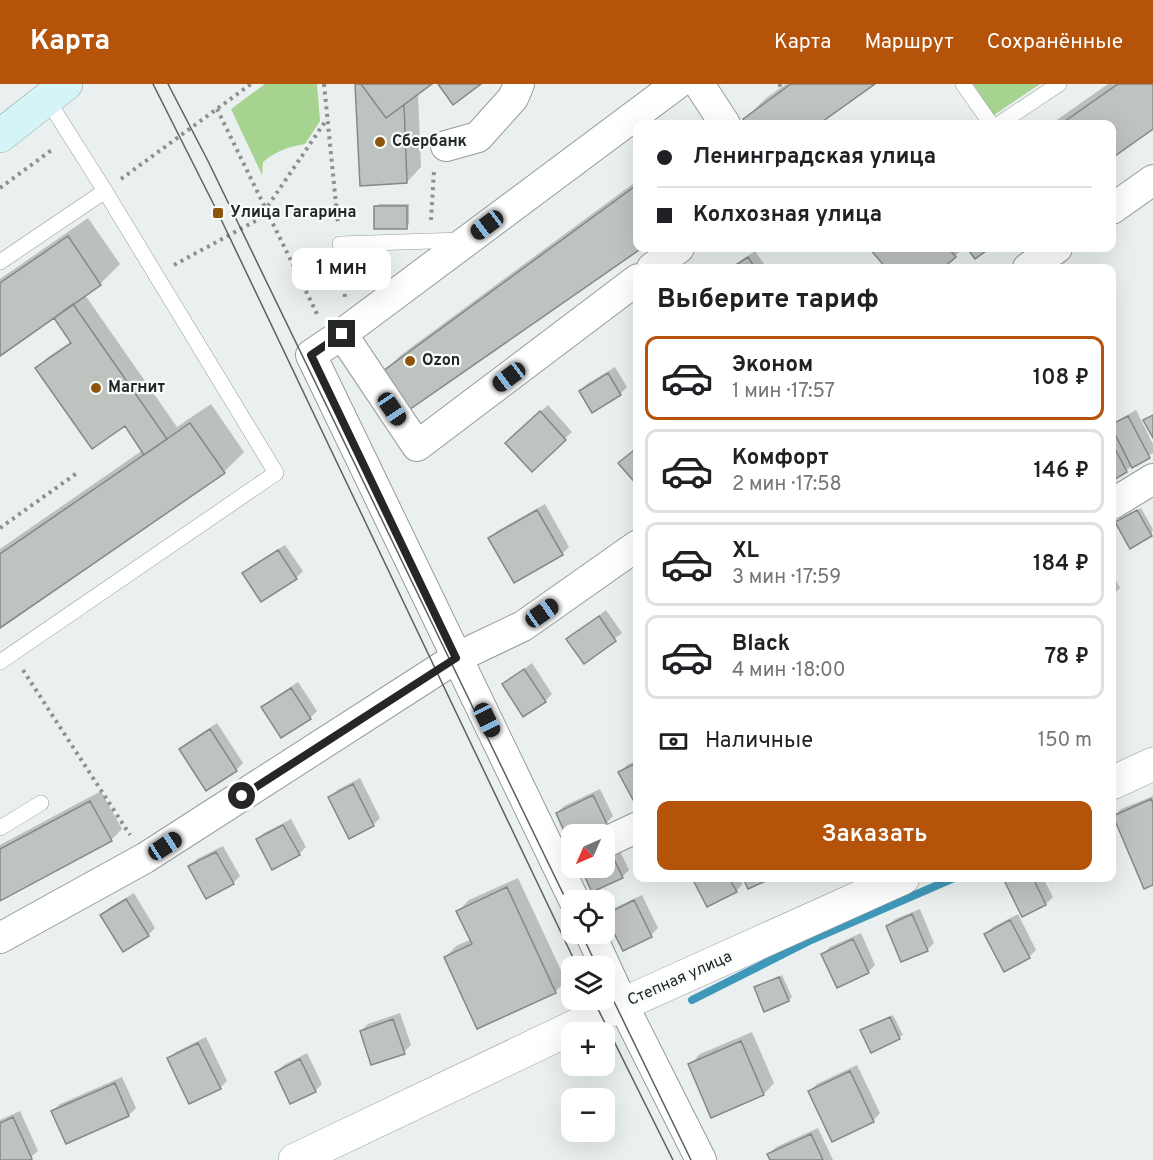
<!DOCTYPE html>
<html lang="ru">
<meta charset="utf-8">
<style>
body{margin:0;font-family:Overpass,sans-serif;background:#f2f2f2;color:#202124;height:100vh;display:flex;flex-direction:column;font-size:22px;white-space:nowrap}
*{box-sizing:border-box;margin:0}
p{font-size:20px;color:#757577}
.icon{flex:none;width:33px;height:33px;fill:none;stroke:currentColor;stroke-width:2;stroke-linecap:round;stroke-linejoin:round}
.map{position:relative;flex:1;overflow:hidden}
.drawer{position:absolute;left:633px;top:180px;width:483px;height:618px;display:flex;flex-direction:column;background:#fff;border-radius:12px;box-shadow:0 6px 24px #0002}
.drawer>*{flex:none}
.hud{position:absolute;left:633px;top:36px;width:483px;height:132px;border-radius:12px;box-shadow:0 6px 24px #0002;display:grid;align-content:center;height:132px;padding:0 24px;background:#fff}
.needle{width:39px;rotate:225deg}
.controls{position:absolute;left:561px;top:740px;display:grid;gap:12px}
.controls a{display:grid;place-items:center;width:54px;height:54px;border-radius:12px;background:#fff;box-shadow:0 6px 24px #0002;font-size:30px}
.end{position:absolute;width:27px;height:27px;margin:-14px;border:8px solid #252726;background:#fff;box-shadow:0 0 0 3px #fff}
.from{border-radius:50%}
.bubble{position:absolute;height:42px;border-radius:12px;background:#fff;box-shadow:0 6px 24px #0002;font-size:20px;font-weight:600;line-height:42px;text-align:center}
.car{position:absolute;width:18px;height:36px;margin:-18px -9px;border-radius:8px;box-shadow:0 0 4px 2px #0007;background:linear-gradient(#222 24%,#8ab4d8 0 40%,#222 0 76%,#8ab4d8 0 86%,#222 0)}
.hud b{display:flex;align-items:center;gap:21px;height:57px;font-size:22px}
.hud b+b{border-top:2px solid #e0e0e0}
.hud i{width:15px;height:15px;background:#202124}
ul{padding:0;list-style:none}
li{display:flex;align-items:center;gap:18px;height:84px;margin:0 12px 9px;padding:0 12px;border:3px solid #e0e0e0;border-radius:12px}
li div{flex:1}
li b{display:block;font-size:22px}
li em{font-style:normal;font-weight:600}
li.on{border-color:#b45309}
li>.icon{width:54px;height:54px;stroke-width:1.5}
h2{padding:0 24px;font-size:27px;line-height:72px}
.pay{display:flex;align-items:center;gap:15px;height:66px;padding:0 24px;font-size:22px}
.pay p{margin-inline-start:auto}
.primary-button{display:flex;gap:12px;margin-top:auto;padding:12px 24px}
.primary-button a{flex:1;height:69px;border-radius:12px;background:#b45309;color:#fff;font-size:24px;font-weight:600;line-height:69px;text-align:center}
header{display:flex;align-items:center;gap:36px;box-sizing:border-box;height:84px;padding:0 30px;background:#b45309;color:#fff}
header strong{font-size:28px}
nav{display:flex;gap:33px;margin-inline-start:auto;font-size:21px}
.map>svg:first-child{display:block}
.green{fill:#a7d390}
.shadow{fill:#0003}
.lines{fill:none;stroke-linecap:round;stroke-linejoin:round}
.stream{stroke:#3f98ba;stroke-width:8}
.building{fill:#bec3bf;stroke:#848986;stroke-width:1.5}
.service-casing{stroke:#969c9a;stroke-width:16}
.minor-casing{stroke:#969c9a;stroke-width:32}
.tertiary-casing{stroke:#969c9a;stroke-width:34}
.secondary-casing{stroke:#969c9a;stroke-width:34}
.path{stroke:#8c908f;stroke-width:4;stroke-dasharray:3 4.5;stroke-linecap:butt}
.service{stroke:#fff;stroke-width:15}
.minor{stroke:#fff;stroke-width:30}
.tertiary{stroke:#fff;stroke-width:33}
.secondary{stroke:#d4f4f7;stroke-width:33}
.tram{stroke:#5e6160;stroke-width:1.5}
.route{stroke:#252726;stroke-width:8}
.poi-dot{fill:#8d550c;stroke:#f7fdfc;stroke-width:2}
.labels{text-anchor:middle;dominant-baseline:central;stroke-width:4.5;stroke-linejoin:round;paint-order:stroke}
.poi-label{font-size:16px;font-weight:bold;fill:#252726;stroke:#f7fdfc;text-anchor:start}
.street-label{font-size:16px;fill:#252726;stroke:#f7fdfc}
</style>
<header>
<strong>Карта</strong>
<nav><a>Карта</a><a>Маршрут</a><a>Сохранённые</a></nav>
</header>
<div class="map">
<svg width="1153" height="1076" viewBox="0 0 1153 1076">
<rect width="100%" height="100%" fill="#eaf0ef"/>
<!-- green -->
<path class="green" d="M265,0h52l3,37 -15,23c-17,3 -29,7 -42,18l-1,13 -31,-66z
M973,0h67l-46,31z"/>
<!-- shadow -->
<path class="shadow" d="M356,0h74l-12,9 3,74 -14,15z
M786,0h87l-56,40h-67l-5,-5 20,-20z
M1108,0h45v43l-41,29v-32h-61z
M638,96l1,68 -232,162 -26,-35 20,-20z
M379,120h30v20l-3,4 -31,-21z
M88,134l32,46 -20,20 -15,11 92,132 34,-23 33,48 -20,20 -224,154v-77l143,-99 -18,-26 -88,-56 11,-11 24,-16 -12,-28 -60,41v-75z
M871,164h93l-23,20h-53z
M755,167l12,17h-37z
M615,283l12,20 -7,7 -40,-3 7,-7z
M548,321l24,27 -40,38 -18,-34z
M1136,326l17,34v9l-41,26v-55z
M545,420l24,43 -7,7 -72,-16 7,-7z
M1141,424l12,21 -2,6 -31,-16z
M285,461l18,26 -7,7 -52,-5 7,-7z
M1112,489l8,15 -8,8z
M606,526l16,23 -38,29 -16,-23z
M532,579l20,31 -7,7 -41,-17z
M298,598l19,29 -7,7 -47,-10 7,-7z
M217,639l26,40 -7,7 -55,-21 7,-7z
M638,676v46l-18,-34 7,-7z
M360,694l20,40 -7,7 -43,-28 7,-7z
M600,705l13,27 -7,7 -24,11 -25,-21 7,-7z
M101,707l21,38 -11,11 -111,59v-54z
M1153,712v88l-39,-68 7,-7z
M291,735l15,28 -7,7 -42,-14 7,-7z
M223,762l17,30 -7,7 -43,-17 7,-7z
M619,765l10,21 -7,7 -39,-8 3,-2h18v-11z
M518,794l48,103 -11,11 -77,35 -32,-70 10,-11 16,-7 -14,-28 11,-11z
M694,794h45l4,6 -7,7 -29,14z
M1004,794h39l10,19 -7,7 -23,11z
M1050,794h13l-11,5z
M134,809l21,35 -7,7 -46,-20 7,-7z
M642,811l16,33 -7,7 -44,-20 7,-7z
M920,825l14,34 -7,7 -39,-24 7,-7z
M1018,830l18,36 -7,7 -43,-23 7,-7z
M861,849l14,32 -7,7 -45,-18 7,-7z
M782,891l10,22 -3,3 -34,-12z
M400,929l11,32 -7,7 -43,-21 7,-7z
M893,931l10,20 -32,16 -9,-20z
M752,948l22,51 -10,11 -52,22 -22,-51 10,-11z
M206,953l21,44 -7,7 -51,-29 7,-7z
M307,969l15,31 -7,7 -39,-19 8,-7z
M857,981l23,48 -7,8 -63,-30 7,-7z
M122,993l14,31 -7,7 -76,-4 7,-7z
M20,1027l18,40 -11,9h-27v-40z
M818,1044l15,32h-61l-3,-6 7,-7z"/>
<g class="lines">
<!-- stream -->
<path class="stream" d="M692,916l119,-60 143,-62"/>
</g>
<!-- building -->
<path class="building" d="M355,0h6l25,34 18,-13 3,78 -47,3z
M361,0h71l-46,34z
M438,0h43l-28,21z
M791,0h84l-56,40h-71l-5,-5z
M1118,0h35v45l-41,29v-34h-51z
M638,100v64h4l-236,164 -27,-38z
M374,122h33v23h-33z
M68,152l33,49 -101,71v-73z
M869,164h79l8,9 -13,11h-57z
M967,164h23l-15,11z
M748,173l7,11h-24z
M73,220l94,135 -23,16 -19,-29 -33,23 -57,-81 36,-25 -17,-25z
M608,289l13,22 -29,18 -13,-22z
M540,327l26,29 -34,32 -27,-29z
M1153,331v23l-10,-18z
M1128,332l22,42 -18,10 -20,-40v-4z
M190,339l35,50 -225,155v-74z
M1112,359l15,29 -15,9z
M638,363v39l-20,-23z
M537,426l26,45 -49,28 -26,-45z
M1137,426l15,26 -22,13 -15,-27z
M278,466l19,29 -36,23 -19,-29z
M599,532l17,25 -32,23 -18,-25z
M524,585l22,33 -23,15 -21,-33z
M291,604l20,31 -30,19 -20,-31z
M210,645l27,42 -31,20 -27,-42z
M638,678v47l-20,-37z
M353,700l21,42 -25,13 -21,-42z
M593,711l14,29 -21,10h-14v7l-3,1 -13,-29z
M1151,715l2,4v82l-9,4 -31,-73z
M90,717l22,40 -112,60v-52z
M283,741l17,30 -28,15 -16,-31z
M216,768l18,32 -28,15 -18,-33z
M612,771l11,23 -31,14 -11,-23 5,-2h18v-9z
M692,794h37l8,14 -30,15z
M743,794h29l-24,11z
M1003,794h30l13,27 -24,12z
M507,803l49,106 -79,36 -33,-72 28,-13 -16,-33z
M126,815l23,37 -26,16 -23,-37z
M634,816l18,37 -29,14 -18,-36z
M912,830l16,37 -27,11 -15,-36z
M1010,836l20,38 -26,14 -20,-38z
M853,855l16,34 -32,15 -16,-34z
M779,893l10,24 -25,11 -10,-25z
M890,933l10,22 -29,14 -11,-23z
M393,935l12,35 -34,11 -11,-34z
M741,957l23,54 -53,23 -23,-54z
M198,959l23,46 -32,15 -22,-46z
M300,975l16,33 -26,12 -15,-32z
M850,987l24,51 -42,20 -24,-51z
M115,999l14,33 -63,28 -15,-33z
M13,1033l19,42 -2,1h-30v-37z
M811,1050l12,26h-53l-3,-6z"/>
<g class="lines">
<!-- service casing -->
<g class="service-casing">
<path id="service" d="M963,0l28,40
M999,40l60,-40
M340,160l122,-4
M0,178l105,-71
M0,578l276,-189 -171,-282 -58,-92
M0,744l41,-25"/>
</g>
<!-- minor casing -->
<g class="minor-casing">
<path id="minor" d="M699,0l26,40
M446,62l32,-9 35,-39 6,-14
M1112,125l41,-29
M652,184l27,-20
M1028,184l29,-20
M638,195l-221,167 -75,-112 335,-250
M342,250l-31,21 263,545
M1112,420l41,-25
M604,759l34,-16
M590,849l33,72 78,155
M0,854l145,-80 311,-200 67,-32 115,-81"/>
</g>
<!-- tertiary casing -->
<g class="tertiary-casing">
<path id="tertiary" d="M1112,699l41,-19
M295,1076l306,-146 302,-136"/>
</g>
<!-- secondary casing -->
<g class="secondary-casing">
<path id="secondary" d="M0,52l66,-52"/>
</g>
<!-- path -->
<path class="path" d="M324,0l14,140
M779,0l4,6
M217,25l101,207
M121,95l130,-95
M0,104l53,-39
M431,136l3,-49
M342,180l3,34
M174,181l85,-46 68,-100
M0,444l77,-55
M23,586l107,165"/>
<!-- service -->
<use href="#service" class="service"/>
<!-- minor -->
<use href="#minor" class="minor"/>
<!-- tertiary -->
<use href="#tertiary" class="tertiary"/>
<!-- secondary -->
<use href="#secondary" class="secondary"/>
<!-- tram -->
<path class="tram" d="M153,0l65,129 359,753
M168,0l40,77 364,751
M581,849l16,33
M604,897l87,179
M593,915l80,161"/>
</g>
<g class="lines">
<!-- route -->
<path class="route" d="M242,712l214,-138 -145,-303 31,-21"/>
</g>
<!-- markers -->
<g class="poi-dot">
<circle cx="380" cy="58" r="6"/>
<rect x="212" y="123" width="12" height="12" rx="3"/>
<circle cx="410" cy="277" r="6"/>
<circle cx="96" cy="304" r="6"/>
</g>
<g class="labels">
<!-- poi labels -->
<g class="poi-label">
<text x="392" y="58">Сбербанк</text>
<text x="230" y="129">Улица Гагарина</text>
<text x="422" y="277">Ozon</text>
<text x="108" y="304">Магнит</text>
</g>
<!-- street labels -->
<g class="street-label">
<text transform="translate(680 895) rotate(-24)">Степная улица</text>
</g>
</g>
</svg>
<div class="controls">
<a><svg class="needle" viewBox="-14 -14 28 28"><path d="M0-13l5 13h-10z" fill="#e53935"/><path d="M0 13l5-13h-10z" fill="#757577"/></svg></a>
<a><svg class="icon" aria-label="locate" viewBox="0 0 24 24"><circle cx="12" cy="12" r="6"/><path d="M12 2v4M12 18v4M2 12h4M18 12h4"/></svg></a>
<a><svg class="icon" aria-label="layers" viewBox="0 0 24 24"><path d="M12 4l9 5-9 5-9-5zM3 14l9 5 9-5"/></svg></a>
<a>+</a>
<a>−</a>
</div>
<i class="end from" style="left:242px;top:712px"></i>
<i class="end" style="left:342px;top:250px"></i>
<div class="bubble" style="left:292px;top:164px;width:99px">1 мин</div>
<i class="car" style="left:487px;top:141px;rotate:233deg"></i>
<i class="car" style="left:509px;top:293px;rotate:233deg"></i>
<i class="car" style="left:392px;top:325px;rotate:146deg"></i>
<i class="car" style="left:542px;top:529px;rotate:55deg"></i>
<i class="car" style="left:487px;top:636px;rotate:154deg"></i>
<i class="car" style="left:165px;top:762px;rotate:57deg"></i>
<div class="hud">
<b><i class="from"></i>Ленинградская улица</b>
<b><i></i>Колхозная улица</b>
</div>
<section class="drawer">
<h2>Выберите тариф</h2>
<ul>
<li class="on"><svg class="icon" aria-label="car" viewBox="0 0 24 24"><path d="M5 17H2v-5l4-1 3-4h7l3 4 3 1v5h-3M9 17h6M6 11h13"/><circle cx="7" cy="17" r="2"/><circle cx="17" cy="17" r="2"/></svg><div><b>Эконом</b><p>1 мин · 17:57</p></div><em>108 ₽</em></li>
<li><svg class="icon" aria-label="car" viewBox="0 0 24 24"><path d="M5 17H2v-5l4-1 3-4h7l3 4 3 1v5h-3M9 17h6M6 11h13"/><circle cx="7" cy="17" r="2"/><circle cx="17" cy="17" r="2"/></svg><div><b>Комфорт</b><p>2 мин · 17:58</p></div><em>146 ₽</em></li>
<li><svg class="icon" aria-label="car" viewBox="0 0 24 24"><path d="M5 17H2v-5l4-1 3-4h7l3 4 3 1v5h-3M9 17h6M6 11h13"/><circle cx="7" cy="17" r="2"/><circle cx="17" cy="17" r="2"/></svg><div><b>XL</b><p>3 мин · 17:59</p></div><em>184 ₽</em></li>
<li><svg class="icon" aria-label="car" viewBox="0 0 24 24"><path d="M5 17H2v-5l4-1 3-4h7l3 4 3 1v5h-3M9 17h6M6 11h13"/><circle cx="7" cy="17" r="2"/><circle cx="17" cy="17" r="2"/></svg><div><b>Black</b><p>4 мин · 18:00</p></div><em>78 ₽</em></li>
</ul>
<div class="pay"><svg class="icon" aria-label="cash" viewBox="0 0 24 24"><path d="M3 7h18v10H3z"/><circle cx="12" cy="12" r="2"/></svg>Наличные<p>150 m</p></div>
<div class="primary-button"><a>Заказать</a></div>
</section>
</div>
